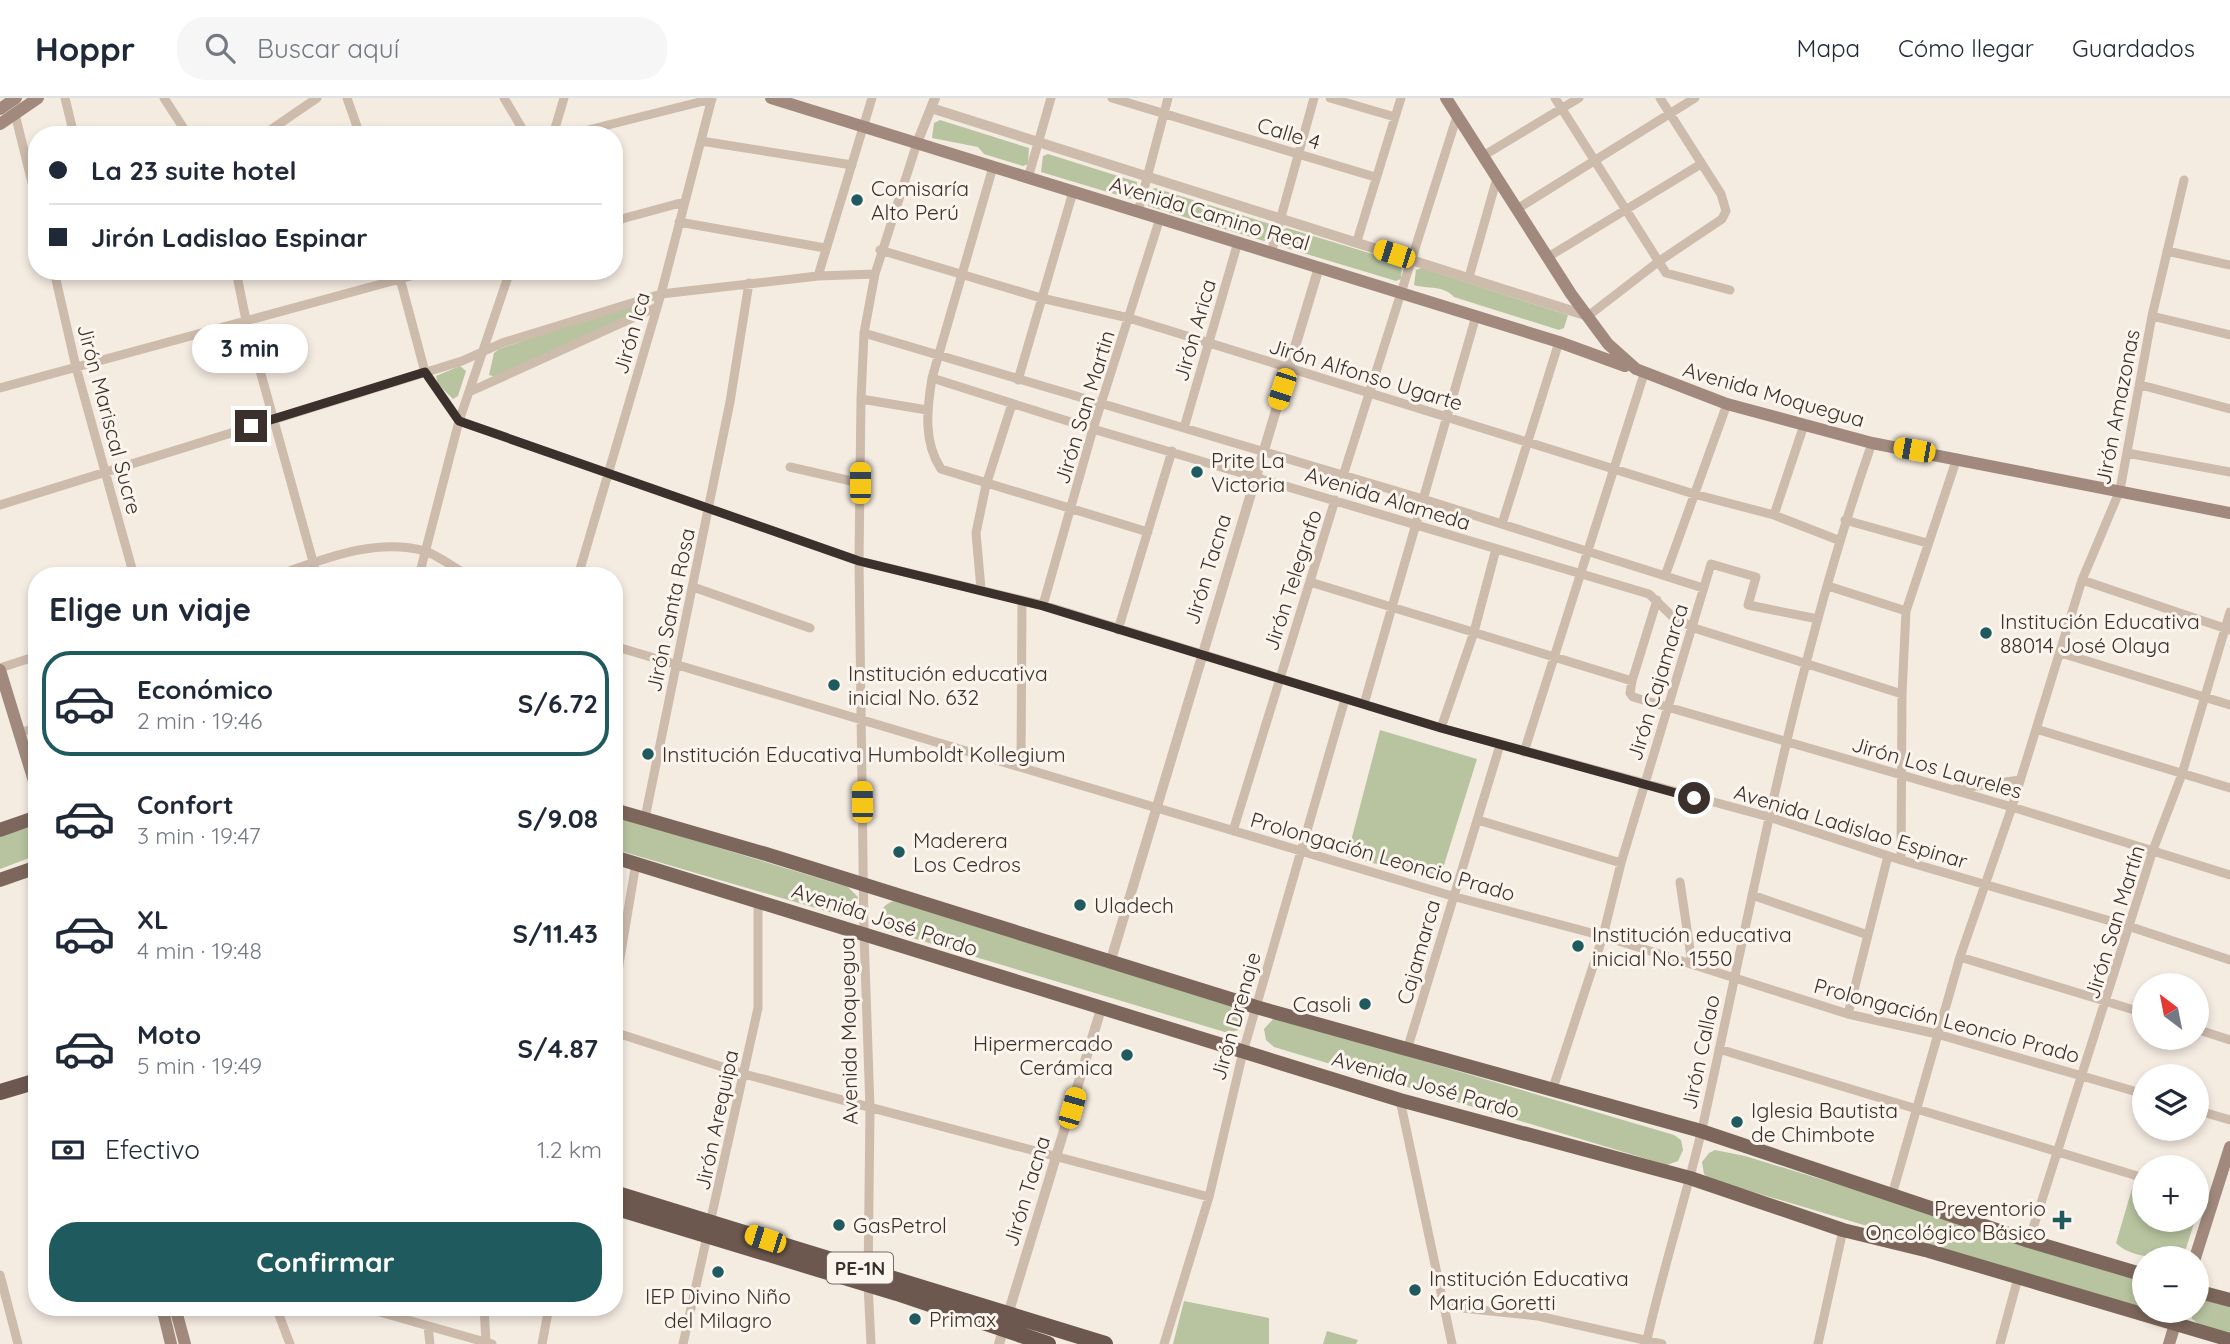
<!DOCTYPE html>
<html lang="es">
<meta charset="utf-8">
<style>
body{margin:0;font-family:Quicksand,sans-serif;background:#f6f6f7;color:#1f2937;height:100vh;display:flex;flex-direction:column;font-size:26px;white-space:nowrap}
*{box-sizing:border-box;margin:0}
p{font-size:23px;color:#747a83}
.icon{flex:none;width:38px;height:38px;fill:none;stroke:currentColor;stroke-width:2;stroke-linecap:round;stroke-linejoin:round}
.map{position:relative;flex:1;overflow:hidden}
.details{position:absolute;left:28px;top:469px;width:595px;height:749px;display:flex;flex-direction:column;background:#fff;border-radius:28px;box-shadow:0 4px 10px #0003}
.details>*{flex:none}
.hud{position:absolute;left:28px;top:28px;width:595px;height:154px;border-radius:28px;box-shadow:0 4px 10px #0003;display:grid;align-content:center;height:154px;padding:0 21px;background:#fff}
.needle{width:46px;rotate:328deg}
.buttons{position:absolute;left:2132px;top:875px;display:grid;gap:14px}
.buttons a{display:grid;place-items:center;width:77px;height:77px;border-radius:50%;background:#fff;box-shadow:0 4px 10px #0003;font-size:35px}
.end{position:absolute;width:32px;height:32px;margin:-16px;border:9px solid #3b302b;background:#fff;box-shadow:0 0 0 4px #fff}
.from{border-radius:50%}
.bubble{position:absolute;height:49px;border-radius:24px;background:#fff;box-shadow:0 4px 10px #0003;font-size:23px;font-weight:800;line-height:49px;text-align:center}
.car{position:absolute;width:21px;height:42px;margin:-21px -10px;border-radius:9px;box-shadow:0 0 5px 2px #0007;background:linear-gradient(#f5c518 24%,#345 0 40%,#f5c518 0 76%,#345 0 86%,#f5c518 0)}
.hud b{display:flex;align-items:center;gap:24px;height:66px;font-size:26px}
.hud b+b{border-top:2px solid #e0e1e3}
.hud i{width:18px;height:18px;background:#1f2937}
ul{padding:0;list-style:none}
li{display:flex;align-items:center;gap:21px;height:105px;margin:0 14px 10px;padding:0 7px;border:4px solid transparent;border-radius:28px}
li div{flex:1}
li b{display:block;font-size:26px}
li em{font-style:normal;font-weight:800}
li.active{border-color:#1f5a5e}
li>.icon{width:63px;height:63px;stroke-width:1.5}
h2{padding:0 21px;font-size:32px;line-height:84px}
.pay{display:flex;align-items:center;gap:18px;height:77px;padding:0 21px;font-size:26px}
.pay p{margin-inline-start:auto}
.action{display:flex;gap:14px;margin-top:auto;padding:14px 21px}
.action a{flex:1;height:80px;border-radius:28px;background:#1f5a5e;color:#fff;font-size:28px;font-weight:800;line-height:80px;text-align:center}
header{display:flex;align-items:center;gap:42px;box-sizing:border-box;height:98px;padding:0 35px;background:#fff;border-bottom:2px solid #e0e1e3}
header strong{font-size:33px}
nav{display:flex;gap:38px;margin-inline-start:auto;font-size:24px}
.search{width:490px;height:63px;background:#f6f6f7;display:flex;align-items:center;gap:18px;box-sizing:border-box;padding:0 24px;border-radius:28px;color:#747a83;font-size:26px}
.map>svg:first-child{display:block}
.green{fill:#b8c4a0}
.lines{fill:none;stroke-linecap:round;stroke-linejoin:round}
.minor{stroke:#cdbbac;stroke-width:9}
.tertiary{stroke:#cdbbac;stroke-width:10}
.secondary{stroke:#a18a7d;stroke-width:12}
.primary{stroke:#7d675c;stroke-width:14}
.trunk{stroke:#6c584f;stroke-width:16}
.route{stroke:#3b302b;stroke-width:9}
.poi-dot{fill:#1f5a5e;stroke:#fbf5ee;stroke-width:2.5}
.labels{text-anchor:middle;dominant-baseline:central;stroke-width:6;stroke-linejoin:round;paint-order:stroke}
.shield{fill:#fbf5ee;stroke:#756b66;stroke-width:2}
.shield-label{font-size:19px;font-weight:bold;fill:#3b302b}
.street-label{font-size:21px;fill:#3b302b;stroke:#fbf5ee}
.poi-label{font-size:21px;fill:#3b302b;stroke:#fbf5ee;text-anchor:start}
</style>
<header>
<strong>Hoppr</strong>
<div class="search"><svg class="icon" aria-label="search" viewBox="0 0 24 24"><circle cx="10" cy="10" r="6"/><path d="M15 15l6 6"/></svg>Buscar aquí</div>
<nav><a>Mapa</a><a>Cómo llegar</a><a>Guardados</a></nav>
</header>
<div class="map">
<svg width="2230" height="1246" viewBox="0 0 2230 1246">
<rect width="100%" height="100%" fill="#f4ebe1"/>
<!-- green -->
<path class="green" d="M940,22l89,28 -1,16 -5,2 -39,-12 -6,-7 -46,-9 2,-15z
M1048,56l89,28 -1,15 -5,2 -90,-27 2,-16z
M1155,90l115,36 -1,15 -5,2 -116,-35 2,-16z
M1287,130l115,35 -1,16 -5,2 -116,-35 2,-16z
M1421,170l147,47 -4,13 -5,2 -105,-33c-10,-12 -27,-8 -40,-12l2,-15z
M634,206l6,3 -1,5 -143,65 -7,-2 5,-22 5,-4z
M460,268l6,5 -8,25 -5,3 -15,-15 -2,-8z
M1380,632l97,29 -38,122 -92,-25z
M614,718l234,71 10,10 -2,11 -13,8 -229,-67z
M31,729l6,4v24l-37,14v-33z
M894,803l347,106 3,15 -6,8 -10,3 -339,-102 -8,-6c-4,-11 2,-21 13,-24z
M1275,919l399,118 7,5 2,10 -5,11 -11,4 -393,-118 -8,-7 -2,-11z
M1715,1052l30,6 399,122v31l-434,-130 -6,-5 -2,-12 7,-9z
M2134,1084l10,3v35h51l-12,38c-21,0 -51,1 -67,-15z
M2202,1198l28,6v31l-29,-7 -9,-7 -1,-8h5v-11z
M1184,1203l85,17v26h-96z
M1327,1233l31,9 -2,4h-33z"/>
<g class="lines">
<!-- minor -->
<path class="minor" d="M65,0l9,37
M164,0l24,37
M347,0l13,37
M504,0l22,37
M1112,0l263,79
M1330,0l65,19
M1555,0l111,175 64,17
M15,16l22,89
M263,37l54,-37
M553,37l11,-37
M568,37l144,-36
M701,43l151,24
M1483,58l96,-58
M993,69l-61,211 161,51 556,165 23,22 22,12 208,66
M1028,80l23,-80
M1517,111l178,-111
M1138,114l30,-114
M614,123l70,-19
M679,124l146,26
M1357,143l44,-143
M880,152l161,48 88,20 565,176 80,21 64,25
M2167,153l63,14
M1271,155l43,-155
M1548,159l153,-93
M54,173l22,96 58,209
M236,173l10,49 71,256
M398,173l27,101 34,49 400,140 184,44 398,123 328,89 132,43 230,67 99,33
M818,178l54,-178
M1469,179l28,-99
M1588,218l70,-54 64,-43 4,-8 -5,-17 -61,-96
M2152,218l78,19
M864,235l559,166 280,89
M932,280c-5,31 -9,64 9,91l207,63
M1018,282l55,-188
M2141,287l89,24
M0,290l429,-117
M469,294l188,-85
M861,301l66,11
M1184,330l54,-186
M2127,355l103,19
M790,369l70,16
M1343,378l114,-360
M0,407l462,-144 40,-18 159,-49 157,-18 57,-2
M1774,417l30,-90
M1845,422l82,23
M1502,426l57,-182
M275,478c47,-16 99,-39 150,-25 14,5 30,17 43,25
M419,478l40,-155 51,-150
M578,478l83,-282 51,-196
M1665,478l62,-172
M2082,482l148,50
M1310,484l322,99
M1828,488l78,25
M693,489l117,41
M981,491l-5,-56 10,-48 26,-81
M1657,502l-25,81 -2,12 3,4 379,110 218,68
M1043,507l50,-176 67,-211
M1118,532l54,-179
M614,548l838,250 151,40 245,78 89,20 207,60
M2061,555l169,52
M0,570l37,-12
M1364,606l112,-388
M1441,630l33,-96 22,-83
M2036,631l194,59
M18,635l19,-5
M1524,654l120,-378
M1021,669l1,-167
M1955,691l65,-9
M645,720l85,-416 19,-119
M1478,722l143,43
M1233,733l102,-331
M1901,762l1,-166 4,-83 51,-153
M1680,784l12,81
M1752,797l116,40
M1960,859l184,56
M614,896l22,-131
M1848,916l40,-158
M2196,931l34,11
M614,934l130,42 465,123
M1719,951l425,129
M1407,952l93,-305
M1552,993l51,-155 18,-73 90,-299 45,13 -8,28 70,14
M1400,1002l52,244
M2196,1012l34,10
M1892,1097l68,-238 52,-150 70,-227 38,-90 32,-174 32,-136
M2196,1097l15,4
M2029,1143l124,-391 29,-76 48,-162
M0,1177l18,69
M1443,1208l95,10 124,28
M276,1209l14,37
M362,1209l130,37
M484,1209l2,35
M428,1229l2,17
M542,1246l7,-37
M683,1246l75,-336v-107
M871,1246l-3,-60 2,-176 -6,-174 -5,-373 2,-162 3,-66 11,-59 42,-131
M1164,1246l45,-147 34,-145 102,-353
M1646,1246c16,-72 39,-143 56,-215 51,-230 92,-463 170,-686
M1818,1246l25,-114
M2000,1246l18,-66"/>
<!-- tertiary -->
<path class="tertiary" d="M931,10l657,208
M917,45l18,-45
M1110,865l209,-696
M999,1246l102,-335"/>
<!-- secondary -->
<path class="secondary" d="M771,0l788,244 66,24
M1446,0l125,196 37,50 28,25 91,35 145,39 358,70
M0,11l16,-11
M0,26l38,-26
M0,572l37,121
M2195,1160l35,-111
M162,1209l9,37
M175,1209l10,37
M2169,1246l10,-33"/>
<!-- primary -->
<path class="primary" d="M614,712l152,44 490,153 445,124 328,110 115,34
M0,732l37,-13
M614,759l786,243 290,78 153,52 86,21 301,89
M0,782l37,-13
M2196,1193l34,9"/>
<!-- trunk -->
<path class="trunk" d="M0,994l37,-11
M614,1095l491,151
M614,1109l283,86 151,51"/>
</g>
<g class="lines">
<!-- route -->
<path class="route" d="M251,328l174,-54 34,49 400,140 184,45 398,122 253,70"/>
</g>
<!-- markers -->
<g class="poi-dot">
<circle cx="857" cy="102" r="7"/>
<circle cx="1197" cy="374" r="7"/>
<circle cx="1986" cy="535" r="7"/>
<circle cx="834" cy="587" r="7"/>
<circle cx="648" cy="656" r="7"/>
<circle cx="899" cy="754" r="7"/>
<circle cx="1080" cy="807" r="7"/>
<circle cx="1578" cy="848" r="7"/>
<circle cx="1365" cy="906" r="7"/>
<circle cx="1127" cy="957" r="7"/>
<circle cx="1737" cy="1024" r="7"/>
<path d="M2058.5 1111.5h7v7h7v7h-7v7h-7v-7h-7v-7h7z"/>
<circle cx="839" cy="1127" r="7"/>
<circle cx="718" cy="1174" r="7"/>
<circle cx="1415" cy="1192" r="7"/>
<circle cx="915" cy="1221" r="7"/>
</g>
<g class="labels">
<!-- shield labels -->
<rect class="shield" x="827" y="1154.5" width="66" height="31" rx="5"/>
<g class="shield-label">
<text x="860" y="1170">PE-1N</text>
</g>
<!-- street labels -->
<g class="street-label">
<text transform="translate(1289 35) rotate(17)">Calle 4</text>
<text transform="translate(1210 115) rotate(17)">Avenida Camino Real</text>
<text transform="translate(1194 232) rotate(-74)">Jirón Arica</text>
<text transform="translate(631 235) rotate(-74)">Jirón Ica</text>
<text transform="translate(1366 276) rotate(17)">Jirón Alfonso Ugarte</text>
<text transform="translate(1774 296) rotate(16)">Avenida Moquegua</text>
<text transform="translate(1084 309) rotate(-73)">Jirón San Martin</text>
<text transform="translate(2117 309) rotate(-79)">Jirón Amazonas</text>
<text transform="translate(110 321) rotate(75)">Jirón Mariscal Sucre</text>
<text transform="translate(1388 400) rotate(17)">Avenida Alameda</text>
<text transform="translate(1207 471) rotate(-73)">Jirón Tacna</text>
<text transform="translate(1292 482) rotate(-72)">Jirón Telegrafo</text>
<text transform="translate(670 512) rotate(-78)">Jirón Santa Rosa</text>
<text transform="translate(1657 584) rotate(-73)">Jirón Cajamarca</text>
<text transform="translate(1937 669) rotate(16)">Jirón Los Laureles</text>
<text transform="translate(1851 728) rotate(17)">Avenida Ladislao Espinar</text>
<text transform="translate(1383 758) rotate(16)">Prolongación Leoncio Prado</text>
<text transform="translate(885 821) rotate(18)">Avenida José Pardo</text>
<text transform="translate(2114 824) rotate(-73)">Jirón San Martín</text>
<text transform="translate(1418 854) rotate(-74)">Cajamarca</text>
<text transform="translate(1235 918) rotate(-74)">Jirón Drenaje</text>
<text transform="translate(1947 922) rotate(15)">Prolongación Leoncio Prado</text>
<text transform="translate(848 933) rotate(-91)">Avenida Moquegua</text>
<text transform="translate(1700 954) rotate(-78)">Jirón Callao</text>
<text transform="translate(1426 986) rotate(16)">Avenida José Pardo</text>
<text transform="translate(716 1022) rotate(-78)">Jirón Arequipa</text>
<text transform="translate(1026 1093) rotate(-73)">Jirón Tacna</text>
</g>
<!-- poi labels -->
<g class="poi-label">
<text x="871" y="90">Comisaría<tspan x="871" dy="24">Alto Perú</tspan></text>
<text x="1211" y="362">Prite La<tspan x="1211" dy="24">Victoria</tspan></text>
<text x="2000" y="523">Institución Educativa<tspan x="2000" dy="24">88014 José Olaya</tspan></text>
<text x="848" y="575">Institución educativa<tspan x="848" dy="24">inicial No. 632</tspan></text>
<text x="662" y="656">Institución Educativa Humboldt Kollegium</text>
<text x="913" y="742">Maderera<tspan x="913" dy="24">Los Cedros</tspan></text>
<text x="1094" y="807">Uladech</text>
<text x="1592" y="836">Institución educativa<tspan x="1592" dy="24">inicial No. 1550</tspan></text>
<text x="1351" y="906" text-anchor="end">Casoli</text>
<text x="1113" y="945" text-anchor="end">Hipermercado<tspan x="1113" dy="24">Cerámica</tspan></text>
<text x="1751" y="1012">Iglesia Bautista<tspan x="1751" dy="24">de Chimbote</tspan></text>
<text x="2046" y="1110" text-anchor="end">Preventorio<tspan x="2046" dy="24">Oncológico Básico</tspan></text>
<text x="853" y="1127">GasPetrol</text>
<text x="1429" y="1180">Institución Educativa<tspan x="1429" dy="24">Maria Goretti</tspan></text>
<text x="718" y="1198" text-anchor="middle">IEP Divino Niño<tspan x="718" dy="24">del Milagro</tspan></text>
<text x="929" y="1221">Primax</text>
</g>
</g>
</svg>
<div class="buttons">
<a><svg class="needle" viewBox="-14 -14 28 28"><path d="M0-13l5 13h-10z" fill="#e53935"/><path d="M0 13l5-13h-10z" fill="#747a83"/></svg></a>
<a><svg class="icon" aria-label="layers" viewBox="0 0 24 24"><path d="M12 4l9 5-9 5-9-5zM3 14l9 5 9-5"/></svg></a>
<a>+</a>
<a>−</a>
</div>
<i class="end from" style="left:1694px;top:700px"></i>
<i class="end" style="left:251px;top:328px"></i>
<div class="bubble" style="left:192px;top:226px;width:116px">3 min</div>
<i class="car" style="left:1394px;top:156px;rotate:288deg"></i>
<i class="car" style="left:1282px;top:291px;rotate:198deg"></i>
<i class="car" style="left:1914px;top:352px;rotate:280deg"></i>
<i class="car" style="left:860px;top:385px;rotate:0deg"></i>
<i class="car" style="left:862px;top:704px;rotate:359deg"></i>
<i class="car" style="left:1072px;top:1010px;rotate:16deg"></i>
<i class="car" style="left:765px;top:1141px;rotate:288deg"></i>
<div class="hud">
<b><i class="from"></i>La 23 suite hotel</b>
<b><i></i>Jirón Ladislao Espinar</b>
</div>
<section class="details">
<h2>Elige un viaje</h2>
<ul>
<li class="active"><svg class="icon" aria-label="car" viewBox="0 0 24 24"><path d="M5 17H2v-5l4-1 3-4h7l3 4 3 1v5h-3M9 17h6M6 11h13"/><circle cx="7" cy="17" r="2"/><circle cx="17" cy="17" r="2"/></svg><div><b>Económico</b><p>2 min · 19:46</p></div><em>S/6.72</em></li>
<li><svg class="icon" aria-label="car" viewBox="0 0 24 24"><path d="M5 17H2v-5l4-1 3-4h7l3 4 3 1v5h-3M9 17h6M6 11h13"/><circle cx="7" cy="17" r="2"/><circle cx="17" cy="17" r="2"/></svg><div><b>Confort</b><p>3 min · 19:47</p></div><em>S/9.08</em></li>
<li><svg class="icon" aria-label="car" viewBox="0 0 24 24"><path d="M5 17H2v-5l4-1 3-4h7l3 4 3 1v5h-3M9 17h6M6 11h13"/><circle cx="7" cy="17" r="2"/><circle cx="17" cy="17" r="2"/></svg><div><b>XL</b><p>4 min · 19:48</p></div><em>S/11.43</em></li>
<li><svg class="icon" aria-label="car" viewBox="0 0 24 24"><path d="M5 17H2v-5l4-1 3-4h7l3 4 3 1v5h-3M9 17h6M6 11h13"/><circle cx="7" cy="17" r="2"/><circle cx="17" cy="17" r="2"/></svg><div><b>Moto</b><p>5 min · 19:49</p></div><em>S/4.87</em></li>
</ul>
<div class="pay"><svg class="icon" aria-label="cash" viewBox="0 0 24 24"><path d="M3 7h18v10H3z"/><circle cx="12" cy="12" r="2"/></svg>Efectivo<p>1.2 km</p></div>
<div class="action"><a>Confirmar</a></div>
</section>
</div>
